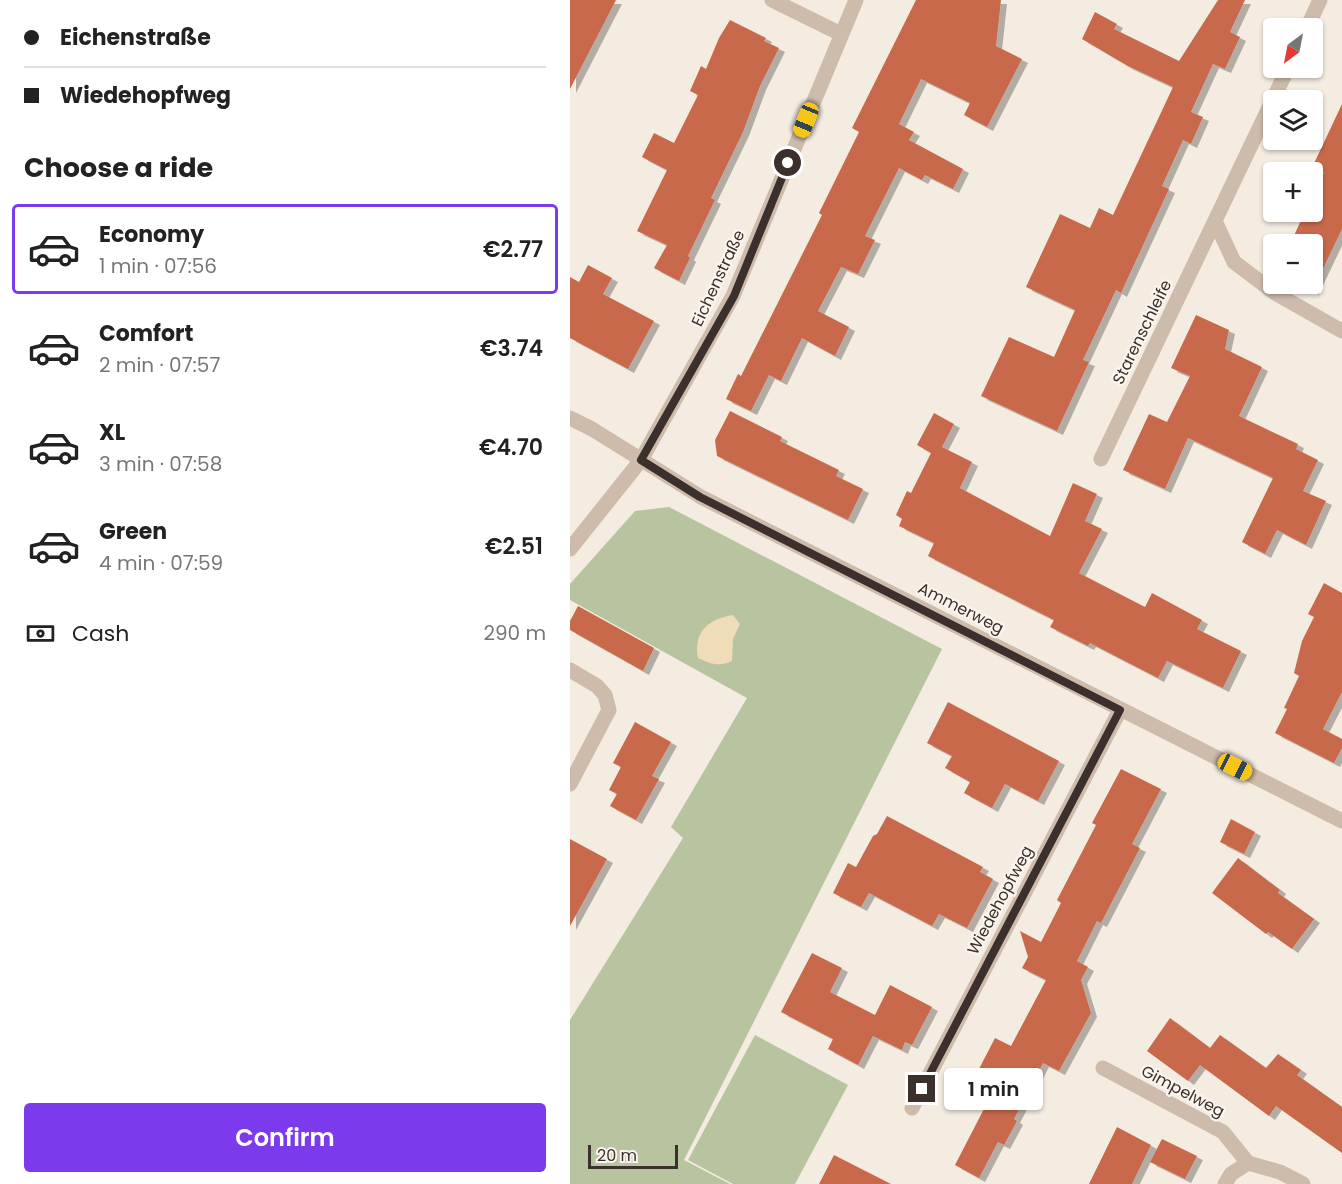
<!DOCTYPE html>
<meta charset="utf-8">
<style>
body{margin:0;font-family:Poppins,sans-serif;background:#f2f2f2;color:#222;height:100vh;display:flex;flex-direction:column;font-size:22px;white-space:nowrap}
*{box-sizing:border-box;margin:0}
p{font-size:20px;color:#767676}
.icon{flex:none;width:33px;height:33px;fill:none;stroke:currentColor;stroke-width:2;stroke-linecap:round;stroke-linejoin:round}
.map{position:relative;flex:1;overflow:hidden}
.side{display:flex;flex-direction:column;background:#fff;width:570px}
.side>*{flex:none}
.guide{display:grid;align-content:center;height:132px;padding:0 24px;background:#fff}
.needle{width:39px;rotate:212deg}
.controls{position:absolute;left:693px;top:18px;display:grid;gap:12px}
.controls a{display:grid;place-items:center;width:60px;height:60px;border-radius:6px;background:#fff;box-shadow:0 2px 4px #0004;font-size:30px}
.scale{position:absolute;left:18px;bottom:15px;width:90px;box-sizing:border-box;padding-left:6px;border:3px solid #3b302b;border-top:0;font-size:16px;line-height:21px;white-space:nowrap;color:#3b302b;-webkit-text-stroke:4px #fbf5ee;paint-order:stroke}
.end{position:absolute;width:27px;height:27px;margin:-14px;border:8px solid #3b302b;background:#fff;box-shadow:0 0 0 3px #fff}
.from{border-radius:50%}
.bubble{position:absolute;height:42px;border-radius:6px;background:#fff;box-shadow:0 2px 4px #0004;font-size:20px;font-weight:600;line-height:42px;text-align:center}
.car{position:absolute;width:18px;height:36px;margin:-18px -9px;border-radius:8px;box-shadow:0 0 4px 2px #0007;background:linear-gradient(#f5c518 24%,#345 0 40%,#f5c518 0 76%,#345 0 86%,#f5c518 0)}
.guide b{display:flex;align-items:center;gap:21px;height:57px;font-size:22px}
.guide b+b{border-top:2px solid #e0e0e0}
.guide i{width:15px;height:15px;background:#222}
ul{padding:0;list-style:none}
li{display:flex;align-items:center;gap:18px;height:90px;margin:0 12px 9px;padding:0 12px;border:3px solid transparent;border-radius:6px}
li div{flex:1}
li b{display:block;font-size:22px}
li em{font-style:normal;font-weight:600}
li.on{border-color:#7c3aed}
li>.icon{width:54px;height:54px;stroke-width:1.5}
h2{padding:0 24px;font-size:27px;line-height:72px}
.pay{display:flex;align-items:center;gap:15px;height:66px;padding:0 24px;font-size:22px}
.pay p{margin-inline-start:auto}
.action{display:flex;gap:12px;margin-top:auto;padding:12px 24px}
.action a{flex:1;height:69px;border-radius:6px;background:#7c3aed;color:#fff;font-size:24px;font-weight:600;line-height:69px;text-align:center}
main{display:flex;flex:1;min-height:0}
.map>svg:first-child{display:block}
.green{fill:#b8c4a0}
.sand{fill:#efdcb8}
.building{fill:#c8694b;filter:url(#shadow)}
.lines{fill:none;stroke-linecap:round;stroke-linejoin:round}
.minor{stroke:#cdbbac;stroke-width:15}
.route{stroke:#3b302b;stroke-width:8}
.labels{text-anchor:middle;dominant-baseline:central;stroke-width:4.5;stroke-linejoin:round;paint-order:stroke}
.street-label{font-size:16px;fill:#3b302b;stroke:#fbf5ee}
</style>
<main>
<section class="side">
<div class="guide">
<b><i class="from"></i>Eichenstraße</b>
<b><i></i>Wiedehopfweg</b>
</div>
<h2>Choose a ride</h2>
<ul>
<li class="on"><svg class="icon" aria-label="car" viewBox="0 0 24 24"><path d="M5 17H2v-5l4-1 3-4h7l3 4 3 1v5h-3M9 17h6M6 11h13"/><circle cx="7" cy="17" r="2"/><circle cx="17" cy="17" r="2"/></svg><div><b>Economy</b><p>1 min · 07:56</p></div><em>€2.77</em></li>
<li><svg class="icon" aria-label="car" viewBox="0 0 24 24"><path d="M5 17H2v-5l4-1 3-4h7l3 4 3 1v5h-3M9 17h6M6 11h13"/><circle cx="7" cy="17" r="2"/><circle cx="17" cy="17" r="2"/></svg><div><b>Comfort</b><p>2 min · 07:57</p></div><em>€3.74</em></li>
<li><svg class="icon" aria-label="car" viewBox="0 0 24 24"><path d="M5 17H2v-5l4-1 3-4h7l3 4 3 1v5h-3M9 17h6M6 11h13"/><circle cx="7" cy="17" r="2"/><circle cx="17" cy="17" r="2"/></svg><div><b>XL</b><p>3 min · 07:58</p></div><em>€4.70</em></li>
<li><svg class="icon" aria-label="car" viewBox="0 0 24 24"><path d="M5 17H2v-5l4-1 3-4h7l3 4 3 1v5h-3M9 17h6M6 11h13"/><circle cx="7" cy="17" r="2"/><circle cx="17" cy="17" r="2"/></svg><div><b>Green</b><p>4 min · 07:59</p></div><em>€2.51</em></li>
</ul>
<div class="pay"><svg class="icon" aria-label="cash" viewBox="0 0 24 24"><path d="M3 7h18v10H3z"/><circle cx="12" cy="12" r="2"/></svg>Cash<p>290 m</p></div>
<div class="action"><a>Confirm</a></div>
</section>
<div class="map">
<svg width="772" height="1184" viewBox="0 0 772 1184">
<defs>
<filter id="shadow"><feDropShadow dx="6" dy="4" stdDeviation="0" flood-color="#0004"/></filter>
</defs>
<rect width="100%" height="100%" fill="#f4ebe1"/>
<!-- green -->
<path class="green" d="M99,507l273,142 -258,511 46,24h-160v-164l113,-182 -12,-11 76,-129 -177,-98v-16l65,-73z
M185,1035l93,50 -53,99h-62l-45,-24z"/>
<!-- sand -->
<path class="sand" d="M163,615l7,9 -7,15 -1,22c-13,6 -22,3 -34,-3 -5,-27 11,-39 35,-43z"/>
<!-- building -->
<path class="building" d="M0,0h46l-46,89z
M346,0h85l-5,46 26,13 -35,68 -23,-12 6,-12 -49,-24 -22,45 15,8 -5,8 54,29 -10,20 -28,-14 -3,5 -23,-12 -34,68 10,4 -17,34 -17,-7 -23,44 31,16 -14,29 -33,-18 -21,43 -12,-6 -18,36 -25,-12 12,-25 3,2 81,-161 -3,-2 40,-81 -7,-4z
M648,0h27l-15,32 10,5 -15,32 -12,-5 -22,48 12,5 -12,27 -8,-4 -21,46 7,3 -48,104 -5,-3 -33,70 6,2 -32,69 -76,-35 28,-59 45,20 21,-47 -49,-23 34,-73 30,14 9,-20 14,7 60,-128 -45,-21 -46,-27 13,-27 22,12 -3,5 65,32z
M160,20l36,18 -2,3 15,7 -19,38 -17,46 -32,66 4,2 -27,56 2,2 -11,23 -25,-13 13,-23 -30,-14 30,-61 -25,-13 12,-24 20,10 24,-48 -8,-4 11,-25 5,3 13,-31z
M772,104v125l-30,63v-48h-22l15,-32h7v-16l12,-24h-14z
M18,265l24,13 -9,16 51,27 -26,48 -58,-31v-61l9,5z
M626,315l33,15 -4,19 37,18 -23,49 59,28 -2,5 22,11 -15,31 23,10 -20,44 -29,-15 -12,24 -23,-12 31,-64 -85,-40 -23,51 -42,-19 26,-56 18,8 23,-46 -19,-8z
M160,411l52,26 -2,4 59,29 -3,6 27,13 -15,31 -131,-64 -2,-16z
M364,413l20,11 -12,23 30,15 -12,26 90,48 23,-53 24,11 -12,27 17,8 -23,44 66,34 7,-14 50,27 -5,9 44,22 -18,37 -56,-27 -9,17 -68,-35 -2,3 -38,-19 4,-7 -126,-64 6,-13 -35,-17 3,-7 -6,-4 11,-24 4,2 20,-40 -14,-8z
M754,583l18,10v99l-19,37 19,10v9l-8,15 -59,-30 12,-24 -3,-1 15,-32 -5,-3 8,-32 12,-24 -6,-3z
M8,606l76,42 -11,23 -73,-41v-9z
M378,702l111,59 -21,40 -33,-17 -13,24 -28,-15 6,-11 -25,-14 7,-12 -25,-13z
M65,722l36,20 -19,34 7,3 -23,41 -26,-14 7,-12 -8,-4 12,-23 -8,-4z
M551,769l40,20 -29,55 8,4 -39,75 -4,-2 -20,40 11,6 -7,13 10,33 -32,58 -16,-8 -29,56 3,2 -13,24 -6,-3 -19,36 -24,-13 31,-60 -20,-11 29,-56 16,8 35,-66 -24,-12 6,-11 -8,-26 21,11 20,-39 -4,-3 39,-75 -4,-2z
M317,816l96,51 -3,5 13,7 -26,49 -28,-14 -7,12 -63,-33 -8,14 -28,-14 15,-30 8,4 17,-31 4,-2z
M661,819l24,13 -11,22 -24,-12z
M0,839l37,20 -37,67z
M668,858l42,32 -2,3 36,26 -22,30 -24,-17 -2,2 -54,-41z
M242,953l30,15 -12,24 45,23 15,-30 42,22 -20,38 -7,-3 -3,8 -29,-14 -15,29 -30,-16 5,-10 -52,-27z
M600,1018l40,30 10,-13 46,33 12,-14 23,16 -4,5 45,32v46l-66,-47 -7,10 -69,-51 -12,16 -41,-30z
M547,1127l34,18 -19,39h-43z
M592,1139l35,17 -12,23 -35,-17z
M264,1155l57,29h-72z"/>
<g class="lines">
<!-- minor -->
<path class="minor" d="M202,0l69,34
M737,28l13,-28
M645,221l19,41 41,31 67,38
M0,418l22,11 109,68 641,324
M531,459l187,-391
M0,549l71,-89 92,-164 123,-296
M0,670l27,16 8,9 4,15 -39,74
M533,1068l120,64 25,31 32,9 23,12
M342,1108l208,-398
M655,1184l6,-10 17,-11"/>
</g>
<g class="lines">
<!-- route -->
<path class="route" d="M218,163l-54,133 -93,164 59,37 420,213 -198,379"/>
</g>
<g class="labels">
<!-- street labels -->
<g class="street-label">
<text transform="translate(148 278) rotate(-65)">Eichenstraße</text>
<text transform="translate(572 332) rotate(-64)">Starenschleife</text>
<text transform="translate(391 608) rotate(27)">Ammerweg</text>
<text transform="translate(430 900) rotate(-62)">Wiedehopfweg</text>
<text transform="translate(613 1091) rotate(28)">Gimpelweg</text>
</g>
</g>
</svg>
<div class="controls">
<a><svg class="needle" viewBox="-14 -14 28 28"><path d="M0-13l5 13h-10z" fill="#e53935"/><path d="M0 13l5-13h-10z" fill="#767676"/></svg></a>
<a><svg class="icon" aria-label="layers" viewBox="0 0 24 24"><path d="M12 4l9 5-9 5-9-5zM3 14l9 5 9-5"/></svg></a>
<a>+</a>
<a>−</a>
</div>
<div class="scale">20 m</div>
<i class="end from" style="left:218px;top:163px"></i>
<i class="end" style="left:352px;top:1089px"></i>
<div class="bubble" style="left:374px;top:1068px;width:99px">1 min</div>
<i class="car" style="left:236px;top:120px;rotate:202deg"></i>
<i class="car" style="left:665px;top:767px;rotate:117deg"></i>
</div>
</main>
